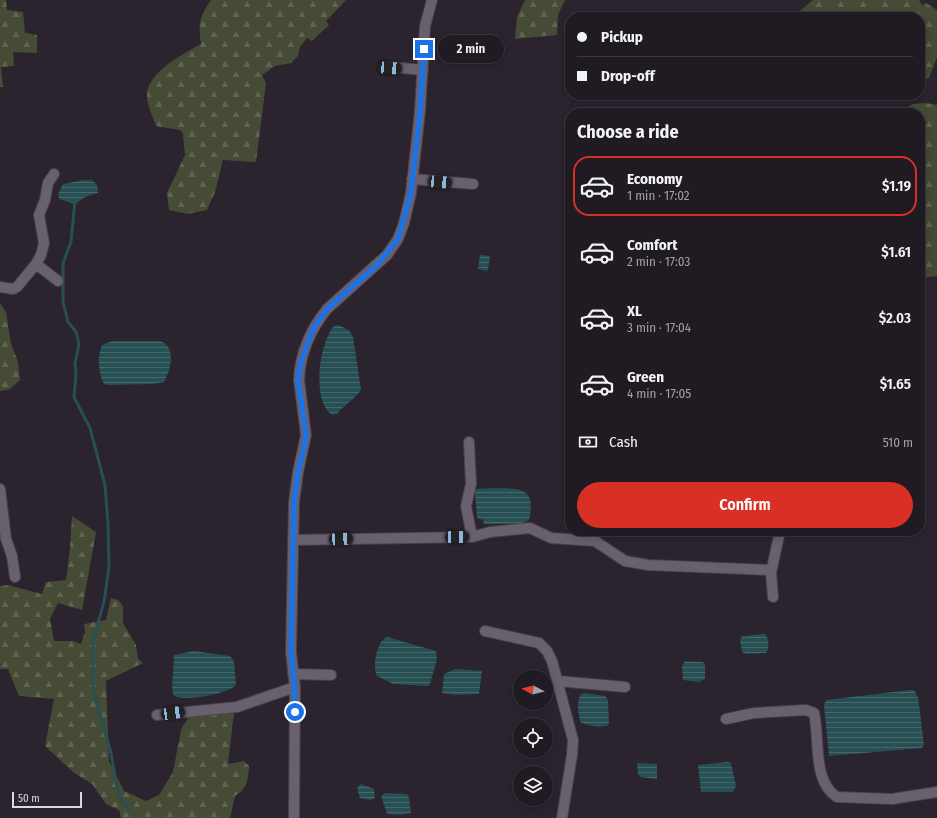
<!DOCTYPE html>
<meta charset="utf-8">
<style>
body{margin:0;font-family:"Fira Sans Condensed",sans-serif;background:#2d272f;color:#f1f3f6;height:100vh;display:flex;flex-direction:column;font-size:15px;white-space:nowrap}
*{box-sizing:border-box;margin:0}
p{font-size:13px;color:#a2a1a5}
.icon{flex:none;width:22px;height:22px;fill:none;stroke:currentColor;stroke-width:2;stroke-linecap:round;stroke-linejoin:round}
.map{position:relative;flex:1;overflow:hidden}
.sheet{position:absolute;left:565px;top:108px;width:360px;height:428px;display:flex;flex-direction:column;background:#201a22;border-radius:16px;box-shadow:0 2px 10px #0003,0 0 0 1px #3d3840}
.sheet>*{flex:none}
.guide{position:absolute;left:565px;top:12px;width:360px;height:88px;border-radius:16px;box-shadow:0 2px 10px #0003,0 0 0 1px #3d3840;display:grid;align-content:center;height:88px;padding:0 12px;background:#201a22}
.needle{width:26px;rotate:277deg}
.controls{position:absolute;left:513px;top:670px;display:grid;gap:8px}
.controls a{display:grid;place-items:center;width:40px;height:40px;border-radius:50%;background:#201a22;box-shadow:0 2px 10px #0003,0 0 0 1px #3d3840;font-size:20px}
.scale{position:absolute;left:12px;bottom:10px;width:70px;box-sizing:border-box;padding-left:4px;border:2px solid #ddd8e0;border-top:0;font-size:11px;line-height:14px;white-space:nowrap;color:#ddd8e0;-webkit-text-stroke:3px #2b232e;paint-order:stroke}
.end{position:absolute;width:18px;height:18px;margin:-9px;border:5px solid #1a73e8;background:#fff;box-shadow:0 0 0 2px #fff}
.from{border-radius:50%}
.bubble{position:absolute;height:28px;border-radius:14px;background:#201a22;box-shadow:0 2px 10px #0003,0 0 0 1px #3d3840;font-size:13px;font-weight:600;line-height:28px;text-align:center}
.car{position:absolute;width:12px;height:24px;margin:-12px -6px;border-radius:5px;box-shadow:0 0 3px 1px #0007;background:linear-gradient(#222 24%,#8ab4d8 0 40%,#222 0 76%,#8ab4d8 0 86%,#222 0)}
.guide b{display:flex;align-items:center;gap:14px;height:38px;font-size:15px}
.guide b+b{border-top:1px solid #3d3840}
.guide i{width:10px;height:10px;background:#f1f3f6}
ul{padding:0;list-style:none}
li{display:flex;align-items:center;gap:12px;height:60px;margin:0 8px 6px;padding:0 4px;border:2px solid transparent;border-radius:16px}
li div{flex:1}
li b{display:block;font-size:15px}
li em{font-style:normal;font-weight:600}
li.selected{border-color:#d93025}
li>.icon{width:36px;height:36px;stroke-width:1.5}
h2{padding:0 12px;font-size:18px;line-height:48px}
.pay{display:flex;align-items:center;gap:10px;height:44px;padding:0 12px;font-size:15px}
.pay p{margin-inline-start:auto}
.button{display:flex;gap:8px;margin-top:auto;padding:8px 12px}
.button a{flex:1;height:46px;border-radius:24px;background:#d93025;color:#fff;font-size:16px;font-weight:600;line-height:46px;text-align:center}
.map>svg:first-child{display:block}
.forest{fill:url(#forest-firs)}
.water{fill:url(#water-rules)}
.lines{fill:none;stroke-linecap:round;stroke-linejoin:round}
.stream{stroke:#265053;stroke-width:3}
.minor-casing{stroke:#48414b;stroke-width:12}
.minor{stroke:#69606e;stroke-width:10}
.route{stroke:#1a73e8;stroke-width:5}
</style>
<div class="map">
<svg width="937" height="818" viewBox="0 0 937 818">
<defs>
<pattern id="forest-firs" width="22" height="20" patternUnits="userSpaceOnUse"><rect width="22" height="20" fill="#464b36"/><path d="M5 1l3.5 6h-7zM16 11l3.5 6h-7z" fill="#606453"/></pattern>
<pattern id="water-rules" width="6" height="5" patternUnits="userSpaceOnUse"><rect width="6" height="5" fill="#265053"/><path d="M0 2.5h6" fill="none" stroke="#45686b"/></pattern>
</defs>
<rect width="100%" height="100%" fill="#2b232e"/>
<!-- forest -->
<path class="forest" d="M0,0h6l1,10 16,2 2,21 12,2v18l-24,-1 1,14 -13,1 2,20h-3z
M211,0h135l-20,21 3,4 -17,16 -5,-3 -7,9 -2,9 -7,7 -16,3 -13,9 4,8 -10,79 -33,-2 -8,32 -8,18 -19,4 -19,-4 -2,-17 18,-38 -2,-21 -3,-4 -24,-4c-3,-9 -9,-20 -9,-30 -1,-23 36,-42 54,-52 -3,-20 -2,-27 10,-44z
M525,0h40l-7,15 -1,20 -42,4 2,-22z
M813,0h106l3,5 4,-2 11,7v47l-8,21 -9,4v-65h-125l6,-7z
M926,103l11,2v171l-17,2v-165h-21l14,-9z
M0,303l6,9 5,32 7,18 2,18 -10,9 -10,2z
M72,516l24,16 -14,78 -24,-7 -8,16 4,22h19l8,3 4,-12 -1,-8 22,-4 5,-22 7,2 5,6v17l13,22 2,14 5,4 -37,18 3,80 15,30 22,10 13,-6 14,-23 8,-42 9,-15 44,-3 -6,52 16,-3 5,5c0,12 -3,24 -14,30l-5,22h-109l-2,-8 -13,-6 -14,-20 -19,-12 -28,-26 9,-47 -35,-3 -11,-27h-8v-83l8,-1 34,9 4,-12 20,-2 4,-31z"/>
<!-- water -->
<path class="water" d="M83,180h9l5,5 1,8 -13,4 -10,7 -16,-5 -1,-5 5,-10z
M480,255l10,1 -2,14 -2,1 -8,-2z
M338,325l11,5 4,7 8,52c-1,6 -18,17 -24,25 -5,2 -7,0 -10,-4 -14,-18 -7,-68 7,-84z
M112,341h48c17,6 11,28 4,41l-12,2 -44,1 -4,-1c-6,-12 -7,-26 -2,-39z
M492,488c26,1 45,-3 37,32l-9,4h-36l-1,-4 -6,-2 -2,-27 2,-2z
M765,634c4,5 5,14 1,19l-19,1 -5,-2 -2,-11 2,-5z
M387,637l49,14 1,8 -7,25 -2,2 -35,-2 -16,-8c-5,-9 0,-36 10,-39z
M194,651l36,5 4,5 2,24c-10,10 -50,16 -62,11l-2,-7 2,-34z
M685,661l18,1 2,3v14l-6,3 -16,-2 -1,-14z
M455,669l27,2 -3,23 -24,1 -13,-2 2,-19z
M910,690h4l4,7 6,48 -2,3 -93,8 -5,-51 2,-5z
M585,693l20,3 3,4 1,24 -2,2 -10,1 -16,-4c-3,-8 -5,-22 0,-29z
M728,762l3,1 5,23 -3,6h-32l-3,-27z
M637,763l20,1v15l-17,-2 -2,-3z
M361,784l13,5 1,9 -4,2 -11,-2 -3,-10z
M385,793l22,1 2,4 2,15 -11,2 -13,-1 -6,-18z"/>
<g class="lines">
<!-- stream -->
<path class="stream" d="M75,200l-4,42 -8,21v39l5,20 8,10 3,12 -4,20 1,9 -2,24 16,31 15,57 3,39 1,43 -5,35 -11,39v48l18,64 7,40 12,19"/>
<!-- minor casing -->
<g class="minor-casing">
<path id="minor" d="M390,67l33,3
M412,179l61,5
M36,264l22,17
M0,287l13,2 4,-2 19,-23 5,-9 3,-12 -5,-28 6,-15 3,-17 6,-9
M469,442l2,42 -5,22 6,31
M0,489l6,50 6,17 3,21
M293,540l179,-3 18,-5 40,-4 21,10 44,3 30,20 23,4 123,5
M773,597l-2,-24 9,-42
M485,631l54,12 8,8 5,10 21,79 -1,15 -10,63
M293,674l38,1
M558,681l67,6
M157,715l80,-8 58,-20
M726,719l28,-6 52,-3 8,3c6,24 -2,69 23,84l55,2 45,-7
M294,818l1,-131 -4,-35 3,-150 4,-30 8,-37 -7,-55c1,-26 12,-51 28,-71l60,-54 11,-16 6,-16 7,-30 9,-82 5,-85 7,-26"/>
</g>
<!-- minor -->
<use href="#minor" class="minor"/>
</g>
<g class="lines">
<!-- route -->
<path class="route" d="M295,712l-1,-32 -3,-28 3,-150 4,-30 6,-24 2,-13 -8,-55 3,-18 12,-33 14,-20 50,-44 21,-26 13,-46 9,-81 4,-63"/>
</g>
</svg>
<div class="controls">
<a><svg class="needle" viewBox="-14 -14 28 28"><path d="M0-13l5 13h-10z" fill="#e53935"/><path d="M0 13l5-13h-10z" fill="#a2a1a5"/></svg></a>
<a><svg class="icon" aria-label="locate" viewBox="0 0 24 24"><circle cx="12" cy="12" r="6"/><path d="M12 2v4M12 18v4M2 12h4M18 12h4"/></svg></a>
<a><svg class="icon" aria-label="layers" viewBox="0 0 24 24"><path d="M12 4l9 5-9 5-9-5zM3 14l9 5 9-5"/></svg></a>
</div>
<div class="scale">50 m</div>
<i class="end from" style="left:295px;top:712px"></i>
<i class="end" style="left:424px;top:49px"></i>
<div class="bubble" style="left:438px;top:35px;width:66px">2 min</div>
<i class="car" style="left:390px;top:68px;rotate:94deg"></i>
<i class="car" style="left:440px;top:182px;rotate:94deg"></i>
<i class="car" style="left:457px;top:537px;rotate:89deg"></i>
<i class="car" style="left:341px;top:539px;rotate:87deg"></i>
<i class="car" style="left:173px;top:713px;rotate:82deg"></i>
<div class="guide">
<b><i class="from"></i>Pickup</b>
<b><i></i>Drop-off</b>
</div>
<section class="sheet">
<h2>Choose a ride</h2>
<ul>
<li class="selected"><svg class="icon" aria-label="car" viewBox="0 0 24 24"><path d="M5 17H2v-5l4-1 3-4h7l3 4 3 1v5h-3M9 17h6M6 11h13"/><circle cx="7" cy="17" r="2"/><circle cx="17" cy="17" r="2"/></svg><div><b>Economy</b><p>1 min · 17:02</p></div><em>$1.19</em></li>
<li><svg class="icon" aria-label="car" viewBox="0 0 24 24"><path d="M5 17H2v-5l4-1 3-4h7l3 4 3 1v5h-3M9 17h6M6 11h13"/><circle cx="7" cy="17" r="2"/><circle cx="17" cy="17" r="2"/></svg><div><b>Comfort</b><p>2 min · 17:03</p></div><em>$1.61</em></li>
<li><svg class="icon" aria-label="car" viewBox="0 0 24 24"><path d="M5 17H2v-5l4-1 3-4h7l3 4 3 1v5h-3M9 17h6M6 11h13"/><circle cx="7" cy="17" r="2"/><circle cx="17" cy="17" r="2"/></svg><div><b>XL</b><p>3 min · 17:04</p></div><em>$2.03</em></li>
<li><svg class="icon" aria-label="car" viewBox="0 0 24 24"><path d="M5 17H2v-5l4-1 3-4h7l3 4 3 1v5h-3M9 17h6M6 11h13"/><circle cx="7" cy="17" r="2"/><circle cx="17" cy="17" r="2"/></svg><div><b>Green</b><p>4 min · 17:05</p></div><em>$1.65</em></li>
</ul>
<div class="pay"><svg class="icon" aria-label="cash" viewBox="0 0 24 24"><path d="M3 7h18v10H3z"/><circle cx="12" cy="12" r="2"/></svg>Cash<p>510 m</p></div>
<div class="button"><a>Confirm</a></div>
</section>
</div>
